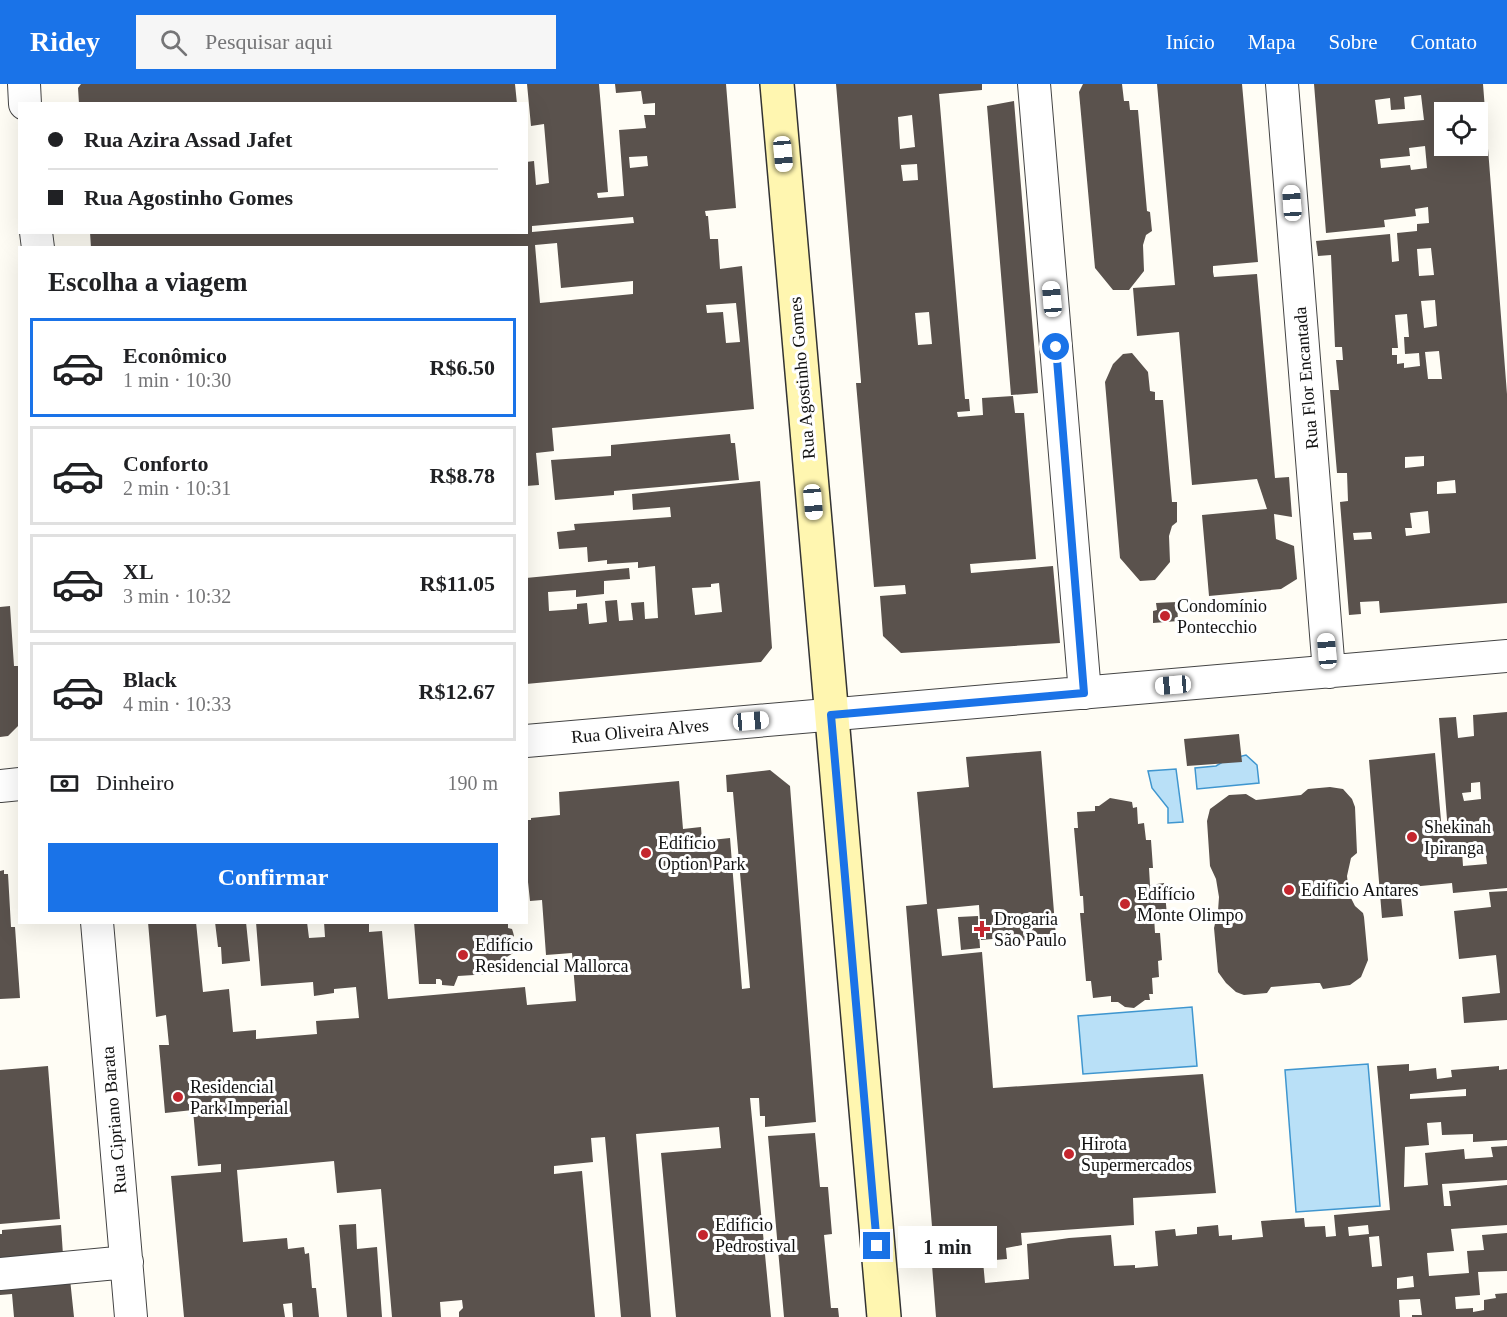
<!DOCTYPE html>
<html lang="pt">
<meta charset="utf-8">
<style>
body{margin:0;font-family:"Times New Roman",serif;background:#f6f6f6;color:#202124;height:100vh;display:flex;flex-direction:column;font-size:22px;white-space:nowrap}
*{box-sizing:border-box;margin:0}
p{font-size:20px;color:#757577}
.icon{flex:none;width:33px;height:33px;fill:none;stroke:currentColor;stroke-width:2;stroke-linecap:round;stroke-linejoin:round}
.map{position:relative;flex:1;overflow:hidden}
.sheet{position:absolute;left:18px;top:162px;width:510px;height:678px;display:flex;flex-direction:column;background:#fff;border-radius:0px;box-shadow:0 6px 24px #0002}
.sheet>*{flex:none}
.guide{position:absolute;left:18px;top:18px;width:510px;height:132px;border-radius:0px;box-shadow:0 6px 24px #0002;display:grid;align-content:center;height:132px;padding:0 30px;background:#fff}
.controls{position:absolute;left:1434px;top:18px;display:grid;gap:12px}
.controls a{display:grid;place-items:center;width:54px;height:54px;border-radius:0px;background:#fff;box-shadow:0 6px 24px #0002;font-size:30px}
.end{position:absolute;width:27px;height:27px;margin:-14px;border:8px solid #1a73e8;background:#fff;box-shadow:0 0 0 3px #fff}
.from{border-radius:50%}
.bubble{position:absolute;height:42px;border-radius:0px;background:#fff;box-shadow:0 6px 24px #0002;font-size:20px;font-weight:800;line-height:42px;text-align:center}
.car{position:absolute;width:18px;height:36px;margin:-18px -9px;border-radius:8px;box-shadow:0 0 4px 2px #0007;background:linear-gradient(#fff 24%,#345 0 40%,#fff 0 76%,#345 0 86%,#fff 0)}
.guide b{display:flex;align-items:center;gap:21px;height:57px;font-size:22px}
.guide b+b{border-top:2px solid #e0e0e0}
.guide i{width:15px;height:15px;background:#202124}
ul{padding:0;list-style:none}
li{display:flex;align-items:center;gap:18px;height:99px;margin:0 12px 9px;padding:0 18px;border:3px solid #e0e0e0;border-radius:0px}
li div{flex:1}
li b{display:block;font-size:22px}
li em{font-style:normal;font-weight:800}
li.current{border-color:#1a73e8}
li>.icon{width:54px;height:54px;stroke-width:1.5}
h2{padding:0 30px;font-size:27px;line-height:72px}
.pay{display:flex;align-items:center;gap:15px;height:66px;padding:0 30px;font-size:22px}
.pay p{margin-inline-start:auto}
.action{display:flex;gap:12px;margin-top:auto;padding:12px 30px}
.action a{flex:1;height:69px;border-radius:0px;background:#1a73e8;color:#fff;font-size:24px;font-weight:800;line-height:69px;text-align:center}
header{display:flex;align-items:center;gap:36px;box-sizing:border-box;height:84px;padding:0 30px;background:#1a73e8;color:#fff}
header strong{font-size:28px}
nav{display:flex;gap:33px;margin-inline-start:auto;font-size:21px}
.search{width:420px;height:54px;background:#f6f6f6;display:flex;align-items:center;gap:15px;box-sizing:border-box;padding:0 21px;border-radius:0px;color:#757577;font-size:22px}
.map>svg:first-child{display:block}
.water{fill:#b9e0f7;stroke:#3f96cf;stroke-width:1.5}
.building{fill:#5a524d;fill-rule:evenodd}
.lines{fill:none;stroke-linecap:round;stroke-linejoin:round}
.street-casing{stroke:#444;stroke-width:34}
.secondary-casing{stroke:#333;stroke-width:36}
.street{stroke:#fff;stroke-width:32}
.secondary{stroke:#fff6b0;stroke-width:33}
.route{stroke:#1a73e8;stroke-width:8}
.poi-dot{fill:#c4262e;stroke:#fff;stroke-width:2}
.labels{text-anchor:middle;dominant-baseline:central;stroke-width:6;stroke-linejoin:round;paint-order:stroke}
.street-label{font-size:18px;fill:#111;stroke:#fff}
.poi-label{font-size:18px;fill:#111;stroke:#fff;text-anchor:start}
</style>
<header>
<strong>Ridey</strong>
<div class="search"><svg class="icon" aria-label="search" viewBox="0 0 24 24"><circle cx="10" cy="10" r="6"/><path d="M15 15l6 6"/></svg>Pesquisar aqui</div>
<nav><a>Início</a><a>Mapa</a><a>Sobre</a><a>Contato</a></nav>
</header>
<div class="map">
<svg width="1507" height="1233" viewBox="0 0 1507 1233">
<rect width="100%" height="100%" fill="#fffdf5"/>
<!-- water -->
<path class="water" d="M1246,671l11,10 2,18 -62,6 -2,-21 21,-2 10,-6z
M1176,685l7,53 -15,1v-15l-16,-20 -4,-17z
M1192,923l5,59 -114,8 -5,-58z
M1368,980l12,142 -84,6 -11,-142z"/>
<!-- building -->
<path class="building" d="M81,0h434l2,20h-438l-1,-16z
M527,0h72l9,108 -11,1 1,5 26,-2 -5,-66 27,-2 -2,-13h11v-12l-12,1 -2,-13 -25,2 -1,-9h111l10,124 -31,3 1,5h2l2,23h8l2,30 22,-3 12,143 -202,19 2,23 -18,2 3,32 -13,1v-238h-435l-1,-16h436v-70l8,-1 2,24 13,-2 -5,-59 -13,2zM647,72l1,10 -18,2 -1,-11zM633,133l1,6 -102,9v-6zM557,159l4,45 72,-7v13l-93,9 -5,-58zM736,219l4,39 -14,1 -3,-31 -16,1 -1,-8z
M836,0h146v6l-43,4 26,305h4l1,12 -13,1 1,5 25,-2 -1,-17 31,-2 2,17h9l12,146 -66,5 1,9 82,-7 7,77 -159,10 -18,-17 -3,-40 26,-2 -1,-9 -31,2 -18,-204h5v-2zM912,31l3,32 -15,2 -2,-32zM917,80l1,16 -15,1 -2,-16zM929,228l3,32 -14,1 -3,-32z
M1083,0h39l2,17h5l1,9h8l9,101 3,1 2,19 -6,4 -3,10 1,26 -15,19h-16l-18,-22 -16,-176z
M1157,0h85l16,178 -45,4v6l1,5 43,-3 18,204 14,-1 3,40 -18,-3 2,25 18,7 3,33 -16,10 -72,7 -7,-81 65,-6 -10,-30 -65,6 -13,-153 -42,4 -4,-48 42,-3z
M1314,0h169l24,310v209l-127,10 -1,-12 -19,1 1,12 -12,1 -9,-113 8,-1 -1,-28h-10l-7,-83h9l-3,-30h7l-1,-13h-7l-4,-92 -13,1 -2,-15 74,-7 2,28 7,-1 -2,-28 20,-2v-7l12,-1 -1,-16 -13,2 1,7 -32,4 1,7 -59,6zM1421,11l3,25 -46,4 -3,-24 15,-2 1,12 14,-1 -1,-12zM1444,28h34v34h-34zM1425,62l2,22 -16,2 -1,-5 -29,3 -1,-9 30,-3 -1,-8zM1431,164l3,27 -15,1 -2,-27zM1435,216l2,26 -13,2 -3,-27zM1407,230l2,23h-5l1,17 14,-1 1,13 -16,2v-5l-7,1v-9h-5v-7h6l-3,-33zM1439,267l3,28h-14l-3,-27zM1424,372v10l-19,2v-11zM1455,396l1,13 -19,1v-12zM1428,427l2,22 -24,3 -1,-8h7l-2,-15zM1371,448l1,7 -18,1 -1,-7z
M1014,17l24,292 -27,2 -24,-289z
M1132,269l16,19 2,19 5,1v8h8l9,102h5v20l-5,4 -3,10 1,26 -15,18 -15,1 -20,-23 -15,-176 8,-18 10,-10z
M730,350l1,9h4l4,37 -125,11v4l-59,5 -4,-40 60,-4v-11z
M760,397l12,167 -11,14 -235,22v-106l103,-10 1,11 -26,2v13l-28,3v-7l-28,2 1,19 28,-2v-5l10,-1 2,21 18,-2 -2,-21 12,-1 2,21 14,-1 -2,-17 13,-1 1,17 13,-1 -3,-52 -17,2v-6l-31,2v-4l-19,2 -1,-15 -28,2 -2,-17 18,-2 -1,-6 97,-7 -1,-10 -37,3 -1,-16zM719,499l3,29 -27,3 -3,-27 19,-1v-3z
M1177,518l1,19 -25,2v-12l4,-1 -1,-7z
M10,522l4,60h6v58l-12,12 -8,1v-130z
M1507,628v176l-54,5 -1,-10 -52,5 3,28 -21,2 -13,-158 66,-7 7,79h6l-9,-114 17,-1 2,21 16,-2 -1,-21zM1480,698l1,17 -17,2 -2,-8 9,-1v-9zM1485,765l2,15 -24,2 -1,-15z
M1239,650l3,28 -55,4 -3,-27z
M1041,667l15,186 -41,4v-4l-34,3 -2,-35 -42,4 5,47 40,-4 11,136 210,-14 13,119 -83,5 1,27 -113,8 1,12 -16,3 1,11 -24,2 2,22 44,-4 -2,-35 42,-6 42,-3 3,31 21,-1v3l23,-2 -3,-35 20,-2 1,7 21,-2v-7l21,-2 1,11 13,-1v5l9,-1 22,-2 -2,-16 43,-3 1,9 20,-1 1,11 10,-1 -2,-21 56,-5 -13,-144 32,-2v7l27,-3 1,11 15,-2 -1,-7 48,-4v4l8,-1v71l-34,2v-8l-31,1 -1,-13 -14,1 2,22 -24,2 -1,40 24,-2 -3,-32 39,-4 1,10 28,-2 -2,-10 16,-1v34l-65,4 2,22h7l-2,-15 58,-6v40l-56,4 3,22 -27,2 2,23 40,-3 -2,-22 17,-1 -2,-15 25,-2v38l-29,1 2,23 -25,2 1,12 17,-1v4l11,-2v-10l12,-2 -1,-4 12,-1v24h-95v-2h10l-2,-16 -21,1 1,17h-464l-5,-65 3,-1 -28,-345 21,-2 -10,-112 52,-5 -3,-30zM1466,1005v7l-56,3v-5zM1368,1141l1,9 -20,2 -1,-9zM1379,1152l3,30 -10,1 -3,-30zM1413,1192l1,11 -17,2v-11z
M770,686l20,16 26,336 -51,5v-11h-5l-1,-18h-9l21,219h-95l-15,-164 60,-5 -2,-21 -83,7 15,183h-30l-16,-180 -14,1 2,24 -39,4v8l28,-3 13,146h-136v-5l4,-4 -1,-8 -22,2 1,15h-49l-11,-128 -44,4 -3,-32 -97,9 6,72 44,-4 1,11 16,-2 1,7 4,-1 3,35h4l3,29h-26l-1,-14 -9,1 2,13h-101l-13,-141 50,-4v-8l-23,2 -5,-56 -28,3 -6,-68h10l-3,-30 -10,2 -8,-95h48l7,70 26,-3 4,43 23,-2v9l61,-5 -1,-13 43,-3 -3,-31 -22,2v4l-20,3 -1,-14 -52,4 -5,-64h51l2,16 16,-1 -1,-15h45v10l13,-1 6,68 137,-12 2,18 49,-4 -4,-48 -26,2 -4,-55 -12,1 -4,-38v-43h5v-2l29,-3 -1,-23 120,-11 4,48 18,-2 1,14 28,-3 12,151 8,-1 -17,-196h-6l-1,-17z
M1330,703l13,2 9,10 3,8 2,46 -6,5 -4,18 2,18 6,12 8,7 1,4 4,43 -7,17 -11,8 -27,4 -3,-6h-4l-45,4 -4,6 -23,2 -8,-3 -10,-9 -8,-11 -4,-44 4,-17 1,-14 -3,-18 -6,-13 -3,-45 3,-12 19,-14 17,-1 10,6 45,-5 7,-6z
M1110,714l22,4 1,6 4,-1 1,17 6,-1 2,17h5l2,28h-4l1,17 14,-2 3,32 -13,1 1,17h5l2,27 -4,1 1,16 -7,1 1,16h-4l1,6h-5l-11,8 -9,-1 -7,-5h-7v-6l-18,2 -2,-17h-5l-6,-68h4l-1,-17h-3l-6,-68h4l-1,-16 18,-1v-5h4z
M4,786v4h4l3,53h4l5,71 -20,1v-128z
M1507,807v129l-43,3 -2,-26 38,-4 -4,-38 -37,4 -5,-48 37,-4 -2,-15z
M978,832l2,32 -19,2 -3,-33z
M215,838h31l4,39 -28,3 -1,-17h-3z
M414,838h94v6l4,1 1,3 1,4 -3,4 7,5v5l-13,8 -15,16 -32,2 -4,10 -12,-1v-4l-2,-2h-4v5h-17z
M48,982l12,153 -60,5v-154z
M815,1049l5,54h8l4,47 -8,1 7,73h7l1,9h-55l-16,-181z
M356,1140l1,25 20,-2 5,70h-35l-8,-92z
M61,1141l2,30 -63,6v-27h2v-4z
M70,1195l4,38h-60l-2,-23 -12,1v-11z"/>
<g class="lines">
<!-- street casing -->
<g class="street-casing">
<path id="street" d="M24,0l1,20
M1034,0l51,609
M1282,0l47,588
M36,148l2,16
M526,657l981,-85
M0,702l20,-2
M97,838l34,395
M0,1190l127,-12"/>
</g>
<!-- secondary casing -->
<g class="secondary-casing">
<path id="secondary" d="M777,0l107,1233"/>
</g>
<!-- street -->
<use href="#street" class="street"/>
<!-- secondary -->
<use href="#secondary" class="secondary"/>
</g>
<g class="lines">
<!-- route -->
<path class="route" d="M877,1162l-46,-531 253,-22 -28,-346"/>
</g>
<!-- markers -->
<g class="poi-dot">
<circle cx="1165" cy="532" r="6"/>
<circle cx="1412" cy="753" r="6"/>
<circle cx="646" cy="769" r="6"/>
<circle cx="1289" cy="806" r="6"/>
<circle cx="1125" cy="820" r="6"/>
<path d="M979 836h6v6h6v6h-6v6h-6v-6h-6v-6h6z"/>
<circle cx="463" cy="871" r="6"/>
<circle cx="178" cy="1013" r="6"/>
<circle cx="1069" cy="1070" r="6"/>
<circle cx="703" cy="1151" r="6"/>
</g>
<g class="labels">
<!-- street labels -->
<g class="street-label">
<text transform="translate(802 294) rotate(-95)">Rua Agostinho Gomes</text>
<text transform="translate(1306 294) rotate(-95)">Rua Flor Encantada</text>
<text transform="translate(640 647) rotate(-5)">Rua Oliveira Alves</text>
<text transform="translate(114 1036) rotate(-95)">Rua Cipriano Barata</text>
</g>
<!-- poi labels -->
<g class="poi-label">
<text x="1177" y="522">Condomínio<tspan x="1177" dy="21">Pontecchio</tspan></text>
<text x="1424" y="743">Shekinah<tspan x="1424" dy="21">Ipiranga</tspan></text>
<text x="658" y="759">Edificio<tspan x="658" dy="21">Option Park</tspan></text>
<text x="1301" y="806">Edificio Antares</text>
<text x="1137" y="810">Edifício<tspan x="1137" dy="21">Monte Olimpo</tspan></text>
<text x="994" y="835">Drogaria<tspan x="994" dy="21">São Paulo</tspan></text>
<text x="475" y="861">Edifício<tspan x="475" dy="21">Residencial Mallorca</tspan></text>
<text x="190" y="1003">Residencial<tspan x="190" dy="21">Park Imperial</tspan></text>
<text x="1081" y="1060">Hirota<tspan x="1081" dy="21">Supermercados</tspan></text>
<text x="715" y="1141">Edificio<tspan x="715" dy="21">Pedrostival</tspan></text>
</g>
</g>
</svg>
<div class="controls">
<a><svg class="icon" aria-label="locate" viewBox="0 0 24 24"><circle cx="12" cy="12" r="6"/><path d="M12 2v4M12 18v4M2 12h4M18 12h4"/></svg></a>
</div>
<i class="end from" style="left:1056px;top:263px"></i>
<i class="end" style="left:877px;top:1162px"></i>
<div class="bubble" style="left:898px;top:1142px;width:99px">1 min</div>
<i class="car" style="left:783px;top:70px;rotate:175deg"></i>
<i class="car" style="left:1292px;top:119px;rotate:356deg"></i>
<i class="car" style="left:1052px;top:215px;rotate:355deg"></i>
<i class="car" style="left:813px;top:418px;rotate:175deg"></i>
<i class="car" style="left:1327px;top:567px;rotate:355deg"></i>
<i class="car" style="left:1173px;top:601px;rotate:265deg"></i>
<i class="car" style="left:751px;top:637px;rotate:85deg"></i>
<div class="guide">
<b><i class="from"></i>Rua Azira Assad Jafet</b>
<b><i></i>Rua Agostinho Gomes</b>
</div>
<section class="sheet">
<h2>Escolha a viagem</h2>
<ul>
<li class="current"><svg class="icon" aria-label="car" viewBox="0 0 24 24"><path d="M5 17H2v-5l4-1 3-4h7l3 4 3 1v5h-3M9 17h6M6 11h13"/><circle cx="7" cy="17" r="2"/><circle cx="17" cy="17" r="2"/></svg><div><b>Econômico</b><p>1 min · 10:30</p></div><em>R$6.50</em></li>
<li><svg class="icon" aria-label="car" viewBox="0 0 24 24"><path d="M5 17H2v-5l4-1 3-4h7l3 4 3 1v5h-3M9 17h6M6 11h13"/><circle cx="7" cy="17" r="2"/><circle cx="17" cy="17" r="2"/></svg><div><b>Conforto</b><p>2 min · 10:31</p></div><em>R$8.78</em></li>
<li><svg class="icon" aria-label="car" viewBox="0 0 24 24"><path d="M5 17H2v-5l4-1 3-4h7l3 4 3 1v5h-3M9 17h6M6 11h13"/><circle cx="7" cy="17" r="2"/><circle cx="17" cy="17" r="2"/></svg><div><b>XL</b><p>3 min · 10:32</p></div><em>R$11.05</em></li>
<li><svg class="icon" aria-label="car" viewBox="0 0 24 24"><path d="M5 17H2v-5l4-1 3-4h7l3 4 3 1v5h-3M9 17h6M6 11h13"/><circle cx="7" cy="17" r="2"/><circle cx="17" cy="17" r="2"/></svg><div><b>Black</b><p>4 min · 10:33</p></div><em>R$12.67</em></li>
</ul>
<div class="pay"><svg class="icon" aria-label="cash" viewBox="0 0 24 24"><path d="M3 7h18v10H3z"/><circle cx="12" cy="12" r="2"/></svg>Dinheiro<p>190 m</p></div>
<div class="action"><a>Confirmar</a></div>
</section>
</div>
